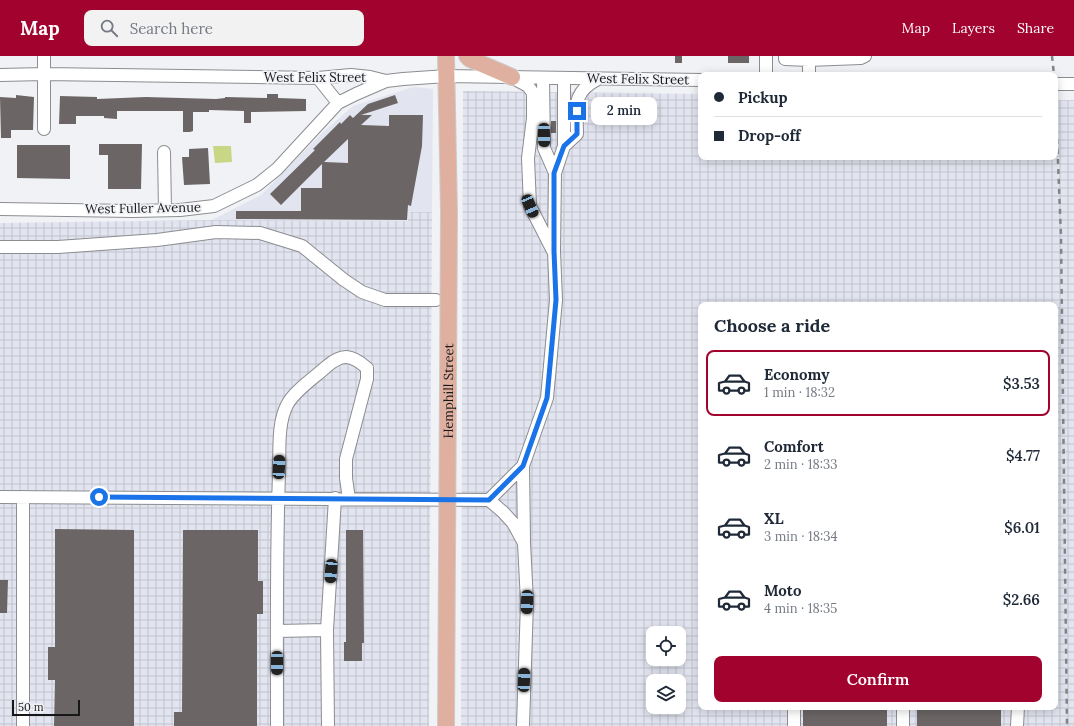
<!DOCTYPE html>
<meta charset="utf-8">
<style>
body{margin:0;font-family:Lora,serif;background:#f2f2f3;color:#1f2937;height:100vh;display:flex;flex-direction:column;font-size:15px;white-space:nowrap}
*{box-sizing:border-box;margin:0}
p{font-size:13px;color:#747a83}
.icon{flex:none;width:22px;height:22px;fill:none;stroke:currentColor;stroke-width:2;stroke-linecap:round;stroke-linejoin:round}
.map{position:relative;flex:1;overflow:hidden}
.details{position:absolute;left:698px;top:246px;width:360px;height:408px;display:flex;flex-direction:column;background:#fff;border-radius:8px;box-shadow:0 2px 10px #0003}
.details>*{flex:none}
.top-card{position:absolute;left:698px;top:16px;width:360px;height:88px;border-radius:8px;box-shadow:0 2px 10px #0003;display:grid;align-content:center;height:88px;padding:0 16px;background:#fff}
.fabs{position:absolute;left:646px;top:570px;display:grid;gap:8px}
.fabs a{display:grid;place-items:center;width:40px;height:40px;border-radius:8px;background:#fff;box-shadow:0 2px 10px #0003;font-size:20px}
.scale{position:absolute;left:12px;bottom:10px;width:68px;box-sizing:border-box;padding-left:4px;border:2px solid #171719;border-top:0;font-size:11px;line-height:14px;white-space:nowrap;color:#171719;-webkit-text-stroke:3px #f1f2f6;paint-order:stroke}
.end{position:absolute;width:18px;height:18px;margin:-9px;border:5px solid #1a73e8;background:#fff;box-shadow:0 0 0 2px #fff}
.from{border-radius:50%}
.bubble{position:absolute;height:28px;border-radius:8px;background:#fff;box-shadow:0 2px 10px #0003;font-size:13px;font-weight:600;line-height:28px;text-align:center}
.car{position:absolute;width:12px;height:24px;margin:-12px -6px;border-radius:5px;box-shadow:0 0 3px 1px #0007;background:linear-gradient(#222 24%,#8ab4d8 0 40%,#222 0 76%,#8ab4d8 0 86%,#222 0)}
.top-card b{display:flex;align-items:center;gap:14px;height:38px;font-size:15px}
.top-card b+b{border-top:1px solid #e0e1e3}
.top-card i{width:10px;height:10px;background:#1f2937}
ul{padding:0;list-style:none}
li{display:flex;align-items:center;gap:12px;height:66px;margin:0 8px 6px;padding:0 8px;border:2px solid transparent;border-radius:8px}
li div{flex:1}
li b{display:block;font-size:15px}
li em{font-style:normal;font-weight:600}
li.on{border-color:#a2022e}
li>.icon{width:36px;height:36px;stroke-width:1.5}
h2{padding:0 16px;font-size:18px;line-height:48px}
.button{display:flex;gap:8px;margin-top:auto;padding:8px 16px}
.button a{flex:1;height:46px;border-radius:8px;background:#a2022e;color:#fff;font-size:16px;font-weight:600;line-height:46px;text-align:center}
header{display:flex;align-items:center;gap:24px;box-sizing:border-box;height:56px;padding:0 20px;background:#a2022e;color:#fff}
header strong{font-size:19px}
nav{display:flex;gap:22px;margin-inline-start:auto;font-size:14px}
.search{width:280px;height:36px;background:#f2f2f3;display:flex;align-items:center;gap:10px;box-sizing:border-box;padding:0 14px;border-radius:8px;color:#747a83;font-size:15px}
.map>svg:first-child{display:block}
.built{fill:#e2e4f0}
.industrial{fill:url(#industrial-grid);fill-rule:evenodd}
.park{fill:#c8d685}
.building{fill:#6b6665;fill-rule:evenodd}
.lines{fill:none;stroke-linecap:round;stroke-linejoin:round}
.minor-casing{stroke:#8c8d91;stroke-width:14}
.major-casing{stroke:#ccc;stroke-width:18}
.minor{stroke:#fff;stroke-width:12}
.major{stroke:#dfb0a0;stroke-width:16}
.rail{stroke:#848487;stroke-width:2.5;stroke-dasharray:5 5;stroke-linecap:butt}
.major-bridge-casing{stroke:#ccc;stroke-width:18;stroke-linecap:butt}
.major-bridge{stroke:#dfb0a0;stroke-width:16}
.route{stroke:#1a73e8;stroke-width:5}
.labels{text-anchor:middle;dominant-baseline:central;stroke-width:3.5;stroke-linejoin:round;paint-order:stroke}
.street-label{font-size:13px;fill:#171719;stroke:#f1f2f6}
</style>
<header>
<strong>Map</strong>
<div class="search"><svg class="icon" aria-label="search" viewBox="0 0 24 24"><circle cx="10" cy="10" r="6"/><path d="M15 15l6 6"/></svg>Search here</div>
<nav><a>Map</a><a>Layers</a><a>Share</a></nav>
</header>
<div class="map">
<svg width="1074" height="670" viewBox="0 0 1074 670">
<defs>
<pattern id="industrial-grid" width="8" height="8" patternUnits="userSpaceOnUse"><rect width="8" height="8" fill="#e2e4f0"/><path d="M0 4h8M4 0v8" fill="none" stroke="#c1c3cd"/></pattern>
</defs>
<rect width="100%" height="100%" fill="#f1f2f6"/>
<!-- built -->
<path class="built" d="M413,31l20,2 -1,123h-22l-1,9 -197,-1 49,-25 61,-62 31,-27z"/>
<!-- industrial -->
<path class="industrial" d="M463,35l238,3v63h354v-57h19v626h-613zM701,249h354v402h-354zM653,577h26v26h-26zM653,625h26v26h-26z
M410,156h22l-3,514h-429v-503l212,-3 196,1z"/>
<!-- park -->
<path class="park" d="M213,90h18l1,16 -17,1z"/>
<!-- building -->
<path class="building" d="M675,0h7v7h-7z
M728,0h21v7h-21z
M267,38h11v4l28,1v12l-55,1v11h-7v-12l-35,-1v2h-16v19l-3,1h-7v-21h-66v8l-13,-1v-2h-28v8h-17l1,-28 37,1v2l49,-2 70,2 9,-1v-1l42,1z
M16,39l18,2 -1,33h-22v8h-10l-1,-41 16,1z
M395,39l3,8 -37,12h11l-11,10 28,1v-11h34l-1,31 -11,60 -3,-1 -1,15 -171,-1v-8h65v-23h21v-24l-41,41 -11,-11 45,-44 -2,-1 27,-27 1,2 9,-9 3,3 15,-14zM348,83v24l-24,-1z
M551,65h5v12h-5z
M99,88h43l-1,45h-33v-34h-9z
M17,89h53v34l-53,-1z
M208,92l2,36 -26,1 -2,-28h7v-8z
M55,473l79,1v196h-80l1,-46h-7v-33h7z
M183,474h75v51h5v33h-6v112h-83v-14h8z
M346,474h17l1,113h-2v18h-18v-19h2z
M0,524h8l-1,33h-7z
M803,651h84v19h-84z
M917,651h84v19h-84z"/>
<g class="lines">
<!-- minor casing -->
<g class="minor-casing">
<path id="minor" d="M44,0v73
M785,0v3l24,1v15
M808,4l53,-2 4,-2
M0,19l44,-1 274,4 33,-3 19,2 16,4 17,-2 44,-3 254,4
M766,19v-19
M318,22l20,25
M543,22l1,70 11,25
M515,23l13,7 5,7v25l-5,40 2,48 23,45
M1055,28h19
M564,90l13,-12c0,-27 -6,-41 21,-55
M164,96l1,58
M0,153l133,2 47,-1 34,-4 43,-21 20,-16 61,-66 18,-9 30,-13
M0,191h58l99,-7 59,-8 44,1 42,13 42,34 18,12 23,8h51
M523,410l1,74
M0,441l489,3 14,12 10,11 11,20 3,59 -4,124
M23,441v229
M489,444l34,-34 24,-68 9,-98 -2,-49 1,-78 9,-27v-67
M277,575l50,-1
M277,670c0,-84 -1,-168 2,-252 1,-21 -2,-50 8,-69 7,-14 27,-27 39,-38 16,-14 25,-13 41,1v11l-21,80v19l3,21
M328,670l-1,-96 8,-132
M794,670v-19
M903,670v-19
M1017,670l1,-19"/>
</g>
<!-- major casing -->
<g class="major-casing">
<path id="major" d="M446,0l3,157
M467,0l3,3 42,18"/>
</g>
<!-- minor -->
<use href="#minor" class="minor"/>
<!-- major -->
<use href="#major" class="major"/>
<!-- rail -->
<path class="rail" d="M1052,0l2,19
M1055,33l6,147 6,490"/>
<!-- major-bridge casing -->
<g class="major-bridge-casing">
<g id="major-bridge">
<path id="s1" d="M446,670l3,-513"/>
</g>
</g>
<!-- major-bridge -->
<use href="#major-bridge" class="major-bridge"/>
</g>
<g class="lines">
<!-- route -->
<path class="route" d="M99,441l390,3 34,-34 24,-68 9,-98 -2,-49v-78l10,-27 13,-12v-23"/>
</g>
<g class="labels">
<!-- street labels -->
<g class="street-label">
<text x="315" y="21">West Felix Street</text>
<text transform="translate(638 23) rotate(1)">West Felix Street</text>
<text transform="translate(143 152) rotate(-1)">West Fuller Avenue</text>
<text stroke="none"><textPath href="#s1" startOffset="335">Hemphill Street</textPath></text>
</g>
</g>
</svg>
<div class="fabs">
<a><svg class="icon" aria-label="locate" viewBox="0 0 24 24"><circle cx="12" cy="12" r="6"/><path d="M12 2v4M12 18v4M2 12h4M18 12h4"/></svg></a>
<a><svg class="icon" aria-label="layers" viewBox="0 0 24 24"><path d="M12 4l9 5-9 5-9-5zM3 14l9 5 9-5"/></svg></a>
</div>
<div class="scale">50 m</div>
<i class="end from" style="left:99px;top:441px"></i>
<i class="end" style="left:577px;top:55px"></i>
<div class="bubble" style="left:591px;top:41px;width:66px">2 min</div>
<i class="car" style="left:544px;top:79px;rotate:179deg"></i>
<i class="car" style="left:530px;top:150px;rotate:157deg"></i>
<i class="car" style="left:279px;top:411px;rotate:3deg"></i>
<i class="car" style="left:331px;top:515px;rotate:184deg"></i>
<i class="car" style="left:527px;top:546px;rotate:182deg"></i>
<i class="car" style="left:277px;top:607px;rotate:180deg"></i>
<i class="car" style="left:524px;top:624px;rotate:2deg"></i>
<div class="top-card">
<b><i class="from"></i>Pickup</b>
<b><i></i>Drop-off</b>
</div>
<section class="details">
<h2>Choose a ride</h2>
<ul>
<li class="on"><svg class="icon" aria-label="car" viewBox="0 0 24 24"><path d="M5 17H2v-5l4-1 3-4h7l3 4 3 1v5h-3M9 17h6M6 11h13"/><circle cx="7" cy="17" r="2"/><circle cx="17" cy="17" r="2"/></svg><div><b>Economy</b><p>1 min · 18:32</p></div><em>$3.53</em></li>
<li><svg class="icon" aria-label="car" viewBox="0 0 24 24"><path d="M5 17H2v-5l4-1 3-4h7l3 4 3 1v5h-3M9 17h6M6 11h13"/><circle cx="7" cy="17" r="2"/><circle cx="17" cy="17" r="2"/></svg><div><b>Comfort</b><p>2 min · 18:33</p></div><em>$4.77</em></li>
<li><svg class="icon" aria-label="car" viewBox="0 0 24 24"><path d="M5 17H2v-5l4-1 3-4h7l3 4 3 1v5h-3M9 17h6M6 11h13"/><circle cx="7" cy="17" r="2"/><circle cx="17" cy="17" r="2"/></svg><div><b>XL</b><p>3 min · 18:34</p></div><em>$6.01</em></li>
<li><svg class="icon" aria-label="car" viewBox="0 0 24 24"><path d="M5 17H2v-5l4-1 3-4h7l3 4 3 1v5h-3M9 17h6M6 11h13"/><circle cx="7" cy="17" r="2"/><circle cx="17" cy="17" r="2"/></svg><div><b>Moto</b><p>4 min · 18:35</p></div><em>$2.66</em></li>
</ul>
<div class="button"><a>Confirm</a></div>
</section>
</div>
